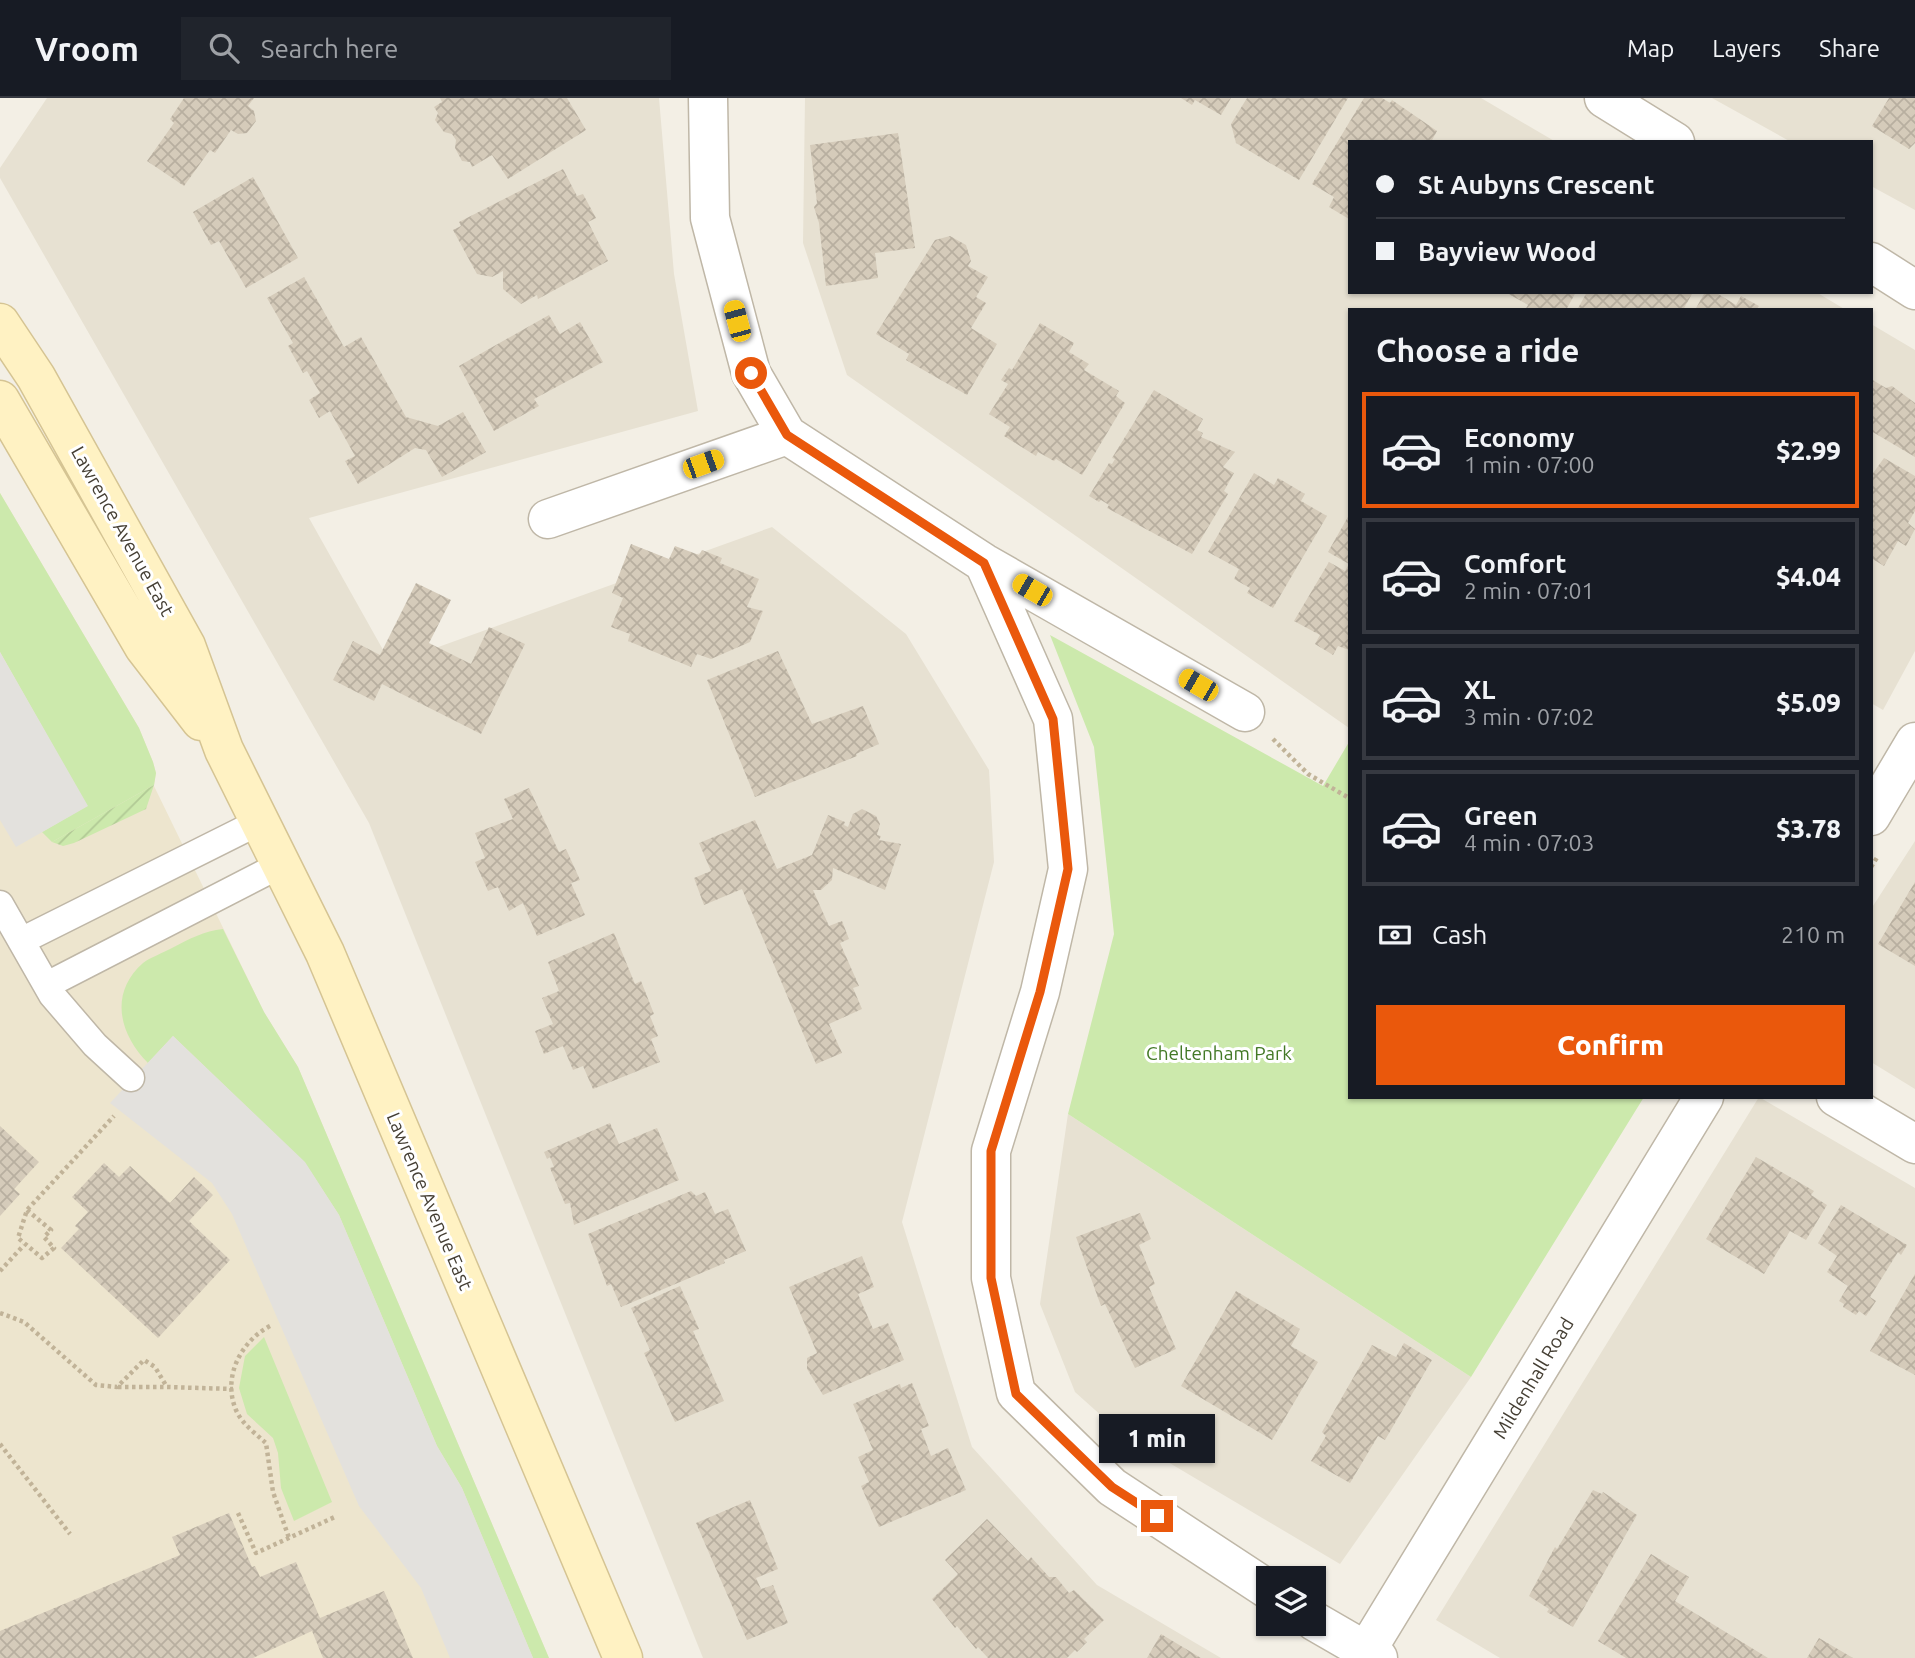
<!DOCTYPE html>
<meta charset="utf-8">
<style>
body{margin:0;font-family:Ubuntu,sans-serif;background:#20242c;color:#f1f3f6;height:100vh;display:flex;flex-direction:column;font-size:26px;white-space:nowrap}
*{box-sizing:border-box;margin:0}
p{font-size:23px;color:#9ea1a6}
.icon{flex:none;width:38px;height:38px;fill:none;stroke:currentColor;stroke-width:2;stroke-linecap:round;stroke-linejoin:round}
.map{position:relative;flex:1;overflow:hidden}
.drawer{position:absolute;left:1348px;top:210px;width:525px;height:791px;display:flex;flex-direction:column;background:#171b24;border-radius:0px;box-shadow:0 2px 5px #0004}
.drawer>*{flex:none}
.hud{position:absolute;left:1348px;top:42px;width:525px;height:154px;border-radius:0px;box-shadow:0 2px 5px #0004;display:grid;align-content:center;height:154px;padding:0 28px;background:#171b24}
.buttons{position:absolute;left:1256px;top:1468px;display:grid;gap:14px}
.buttons a{display:grid;place-items:center;width:70px;height:70px;border-radius:0px;background:#171b24;box-shadow:0 2px 5px #0004;font-size:35px}
.end{position:absolute;width:32px;height:32px;margin:-16px;border:9px solid #ea580c;background:#fff;box-shadow:0 0 0 4px #fff}
.from{border-radius:50%}
.bubble{position:absolute;height:49px;border-radius:0px;background:#171b24;box-shadow:0 2px 5px #0004;font-size:23px;font-weight:800;line-height:49px;text-align:center}
.car{position:absolute;width:21px;height:42px;margin:-21px -10px;border-radius:9px;box-shadow:0 0 5px 2px #0007;background:linear-gradient(#f5c518 24%,#345 0 40%,#f5c518 0 76%,#345 0 86%,#f5c518 0)}
.hud b{display:flex;align-items:center;gap:24px;height:66px;font-size:26px}
.hud b+b{border-top:2px solid #363941}
.hud i{width:18px;height:18px;background:#f1f3f6}
ul{padding:0;list-style:none}
li{display:flex;align-items:center;gap:21px;height:116px;margin:0 14px 10px;padding:0 14px;border:4px solid #363941;border-radius:0px}
li div{flex:1}
li b{display:block;font-size:26px}
li em{font-style:normal;font-weight:800}
li.current{border-color:#ea580c}
li>.icon{width:63px;height:63px;stroke-width:1.5}
h2{padding:0 28px;font-size:32px;line-height:84px}
.pay{display:flex;align-items:center;gap:18px;height:77px;padding:0 28px;font-size:26px}
.pay p{margin-inline-start:auto}
.primary-button{display:flex;gap:14px;margin-top:auto;padding:14px 28px}
.primary-button a{flex:1;height:80px;border-radius:0px;background:#ea580c;color:#fff;font-size:28px;font-weight:800;line-height:80px;text-align:center}
header{display:flex;align-items:center;gap:42px;box-sizing:border-box;height:98px;padding:0 35px;background:#171b24;border-bottom:2px solid #363941}
header strong{font-size:33px}
nav{display:flex;gap:38px;margin-inline-start:auto;font-size:24px}
.search{width:490px;height:63px;background:#20242c;display:flex;align-items:center;gap:18px;box-sizing:border-box;padding:0 24px;border-radius:0px;color:#9ea1a6;font-size:26px}
.map>svg:first-child{display:block}
.residential{fill:#e7e1d2}
.education{fill:#ede5ce}
.green{fill:#cce9ac}
.garden{fill:url(#garden-furrows)}
.parking{fill:#e3e1dd}
.building{fill:url(#building-cross-hatch)}
.lines{fill:none;stroke-linecap:round;stroke-linejoin:round}
.service-casing{stroke:#bfb7a7;stroke-width:29}
.minor-casing{stroke:#bfb7a7;stroke-width:41}
.secondary-casing{stroke:#d5c493;stroke-width:41}
.path{stroke:#c1b398;stroke-width:4.5;stroke-dasharray:3.5 3.5;stroke-linecap:butt}
.service{stroke:#fff;stroke-width:26}
.minor{stroke:#fff;stroke-width:38}
.secondary{stroke:#fff2c3;stroke-width:38}
.route{stroke:#ea580c;stroke-width:9}
.labels{text-anchor:middle;dominant-baseline:central;stroke-width:6;stroke-linejoin:round;paint-order:stroke}
.street-label{font-size:19px;fill:#453f34;stroke:#fff}
.park-label{font-size:19px;fill:#437926;stroke:#fff}
</style>
<header>
<strong>Vroom</strong>
<div class="search"><svg class="icon" aria-label="search" viewBox="0 0 24 24"><circle cx="10" cy="10" r="6"/><path d="M15 15l6 6"/></svg>Search here</div>
<nav><a>Map</a><a>Layers</a><a>Share</a></nav>
</header>
<div class="map">
<svg width="1915" height="1560" viewBox="0 0 1915 1560">
<defs>
<pattern id="garden-furrows" width="10" height="10" patternUnits="userSpaceOnUse" patternTransform="scale(1.75)"><rect width="10" height="10" fill="#cce9ac"/><path d="M-1 1l2-2M0 10L10 0M9 11l2-2" fill="none" stroke="#b1c995"/></pattern>
<pattern id="building-cross-hatch" width="8" height="8" patternUnits="userSpaceOnUse" patternTransform="scale(1.75)"><rect width="8" height="8" fill="#d5cbba"/><path d="M0 0l8 8M0 8l8-8" fill="none" stroke="#b8afa0"/></pattern>
</defs>
<rect width="100%" height="100%" fill="#f3efe5"/>
<!-- residential -->
<path class="residential" d="M47,0h612l15,176 24,137 -389,107 82,146 381,-137 134,107 83,136 5,92 -92,360 70,225 125,138 124,73h-518l-334,-835 -369,-645v-10z
M805,0h676l75,44h-207v150h467l30,18h-497v418l-502,-353 -44,-132z
M1712,0h203v112l-44,-24v-44h-80z
M1871,226l44,26v301l-32,59 -12,-7z
M1915,743v248l-44,-27v-153z
M1759,999l156,91v470h-415l-64,-38z
M1068,1016l403,263 -131,187 -216,-128 -49,-44 -35,-88z"/>
<!-- education -->
<path class="education" d="M0,395l139,235 14,34 3,11 -2,13 110,226 34,55 251,591h-549z"/>
<!-- green -->
<path class="green" d="M0,395l139,235 14,34 3,11 -2,12 -102,57 -10,-10 45,-26 -87,-154z
M1050,537l273,151 26,-44v355h295l-173,280 -403,-263 46,-180 -20,-187z
M223,831l41,83 34,55 251,591h-16l-71,-170 -25,-42 -98,-231 -34,-52 -132,-127 -25,27c-29,-29 -39,-70 -5,-100 8,-6 20,-10 29,-15 17,-9 32,-17 51,-19z
M264,1239l68,165 -38,19 -13,-33 -3,-35 -5,-15 -26,-24 -8,-26 6,-32z"/>
<!-- garden -->
<path class="garden" d="M154,687l-8,24 -72,34 -11,3 -11,-4z"/>
<!-- parking -->
<path class="parking" d="M0,554l88,154 -72,41 -16,-27z
M173,938l132,126 34,53 98,231 25,42 71,170h-83l-29,-70 -62,-82 -127,-292 -20,-31 -102,-80z"/>
<!-- building -->
<path class="building" d="M184,0h70l-6,8 6,5 2,10 -9,12 -9,1 -7,-4 -16,23 -5,-3 -26,36 -37,-25 27,-38 -4,-4z
M440,0h127l19,32 -78,49 -16,-24 -20,12 -2,-5 -8,-1 -7,-13 1,-8 -4,-6 -8,-2 -9,-12 3,-7 -4,-6 8,-5z
M1181,0h50l-10,17 -26,-15 -3,5z
M1247,0h101l-49,82 -63,-37 -5,-19z
M1364,0h18l8,5 2,-3 45,31 -6,11h-82v77l-20,-12 5,-10 -22,-13z
M1889,0h26v45l-6,6 -37,-23z
M898,35l17,115 -40,5 3,25 -52,8 -7,-63 -5,-16 3,-4 -7,-58z
M563,71l14,27 6,-2 13,24 -8,4 20,39 -70,38 -1,-4 -16,9 -18,-15v-18l-11,6 -15,-3 -24,-44 8,-4 -2,-4z
M253,79l45,81 -52,30 -27,-47 -8,4 -18,-33z
M950,138l16,9 5,16 -3,5 20,11 -12,20 10,6 -15,25 26,16 -30,51 -61,-35 3,-6 -33,-20 59,-94z
M304,179l40,70 17,-10 45,80 32,9 25,-14 23,40 -44,25 -16,-27 -11,-2 -57,36 -13,-23 10,-5 -25,-45 -11,7 -10,-18 11,-7 -13,-22 -4,2 -15,-27 5,-3 -26,-45z
M1505,194h71l-10,18h-41l3,-5z
M1587,194h106l-10,18h-106z
M1705,194h10l21,13 5,-9 18,10 -3,4h-61z
M549,217l11,19 20,-12 23,40 -69,37 5,7 -45,25 -35,-65z
M1040,225l34,20 -5,9 20,12 -5,6 35,21 -3,5 9,7 -43,72 -26,-16 -2,2 -16,-9 -2,4 -32,-20 6,-9 -21,-13 19,-30 -7,-4 8,-12 3,2z
M1871,281l15,9 6,-2 23,17v54l-44,-26z
M1154,292l49,29 -6,11 6,3 -2,4 34,15 -12,15 11,6 -10,18 4,3 -36,60 -85,-46 2,-3 -8,-5 -2,2 -10,-6 20,-33 3,1 3,-5 -3,-1z
M1884,360l31,18v35l-7,12 7,6 -9,17 -8,-5 -14,25 -13,-8v-82z
M1254,375l20,12 4,-7 27,16 -4,7 26,15 -54,92 -26,-15 3,-5 -16,-9 5,-10 -31,-17z
M1349,417v135l-11,-4 -5,9 -18,-11 5,-9 -26,-14 35,-59 16,9 4,-7 -21,-12z
M631,446l38,15 6,-13 24,9 3,-5 20,8 -2,5 39,16 -12,28 16,4 -13,31 -39,17 -14,-5 -6,13 -63,-26 2,-7 -19,-7 12,-29 -11,-5z
M416,485l35,17 -22,43 42,21 18,-37 36,17 -44,90 -99,-50 -8,17 -41,-21 20,-39 27,14z
M778,553l34,73 51,-18 16,38 -23,10 1,2 -102,41 -48,-117z
M529,690l30,64 7,-3 14,31 -9,3 14,32 -48,21 -14,-33 -14,8 -11,-24 -10,4 -13,-29 10,-4 -10,-25 38,-14 -9,-20z
M862,711l14,7 4,8 -3,11 4,1 -2,4 22,4 -16,46 -52,-22 -1,12 -11,10h-8l16,36 13,-5 7,18 -9,4 19,43 -6,2 9,21 -33,15 13,29 -26,11 -74,-175 -38,16 -10,-27 17,-7 -12,-28 56,-23 22,49 35,-14 16,-40 17,7 -1,3 4,2 5,-13z
M1915,784v84l-37,-22z
M614,835l21,51 6,-3 13,33 -4,2 8,20 -7,3 9,23 -67,27 -10,-23 -10,4 -10,-24 -19,8 -9,-23 18,-7 -11,-26 17,-7 -11,-29z
M610,1025l9,21 38,-16 22,52 -105,45 -4,-22 -5,1 -15,-36 4,-1 -4,-10 -3,2 -3,-7z
M0,1028l39,36 -25,27 6,5 -20,22z
M1756,1059l58,34 -3,4 16,10 -21,35 -16,-9 -26,43 -58,-35z
M104,1065l15,14 11,-11 40,37 24,-26 19,18 -24,26 41,39 -72,78 -97,-90 18,-19 -4,-3 13,-14 -16,-15z
M691,1093l5,5 9,-4 10,22 13,-5 18,42 -22,9 1,3 -104,44 -10,-23 -4,2 -19,-52z
M1841,1107l66,40 -6,10 -3,-3 -28,45 6,4 -10,15 -7,-5 -3,4 -13,-8 1,-3 -5,-3 9,-15 -21,-14 10,-16 -19,-13z
M1140,1115l11,26 -12,6 16,39 -6,3 27,62 -41,19 -30,-64 -4,2 -25,-69z
M862,1158l12,31 -16,7 15,35 15,-6 16,37 -81,35 -16,-26v-11l10,-5 -28,-66z
M1915,1176v101l-45,-24z
M680,1188l19,43 -6,2 31,70 -49,21 -31,-69 6,-3 -19,-42z
M1236,1193l64,38 -9,17 27,16 -46,78 -91,-54z
M1404,1245l28,17 -47,80 -7,-4 -28,47 -39,-22 15,-25 -4,-4 50,-87 24,12z
M912,1285l17,43 -8,3 10,27 17,-8 18,42 -87,37 -18,-41 8,-4 -11,-25 15,-7 -20,-46 47,-20 1,4z
M1593,1392l9,4 1,-2 34,23 -64,112 -26,-15 2,-3 -20,-13 26,-49 2,2z
M750,1402l28,69 -22,9 5,11 12,-4 15,38 -41,17 -51,-117z
M229,1415l23,54 3,-1 5,11 36,-15 24,56 64,-27 29,67h-90l-11,-27 -59,27h-253v-27l180,-76 -8,-18z
M987,1421l41,42 3,-4 18,20h7l13,16 5,-3 30,30 -20,19 3,3 -10,10 -2,-2 -8,8h-79l-10,-11 -2,2 -19,-23 -2,2 -23,-29 26,-25 -13,-14z
M1651,1456l38,23 -14,24 93,57h-142l-28,-17z
M1161,1536l40,24h-54z
M1819,1540l34,20h-46z"/>
<g class="lines">
<!-- service casing -->
<g class="service-casing">
<path id="service" d="M0,806l52,91 43,50 36,33
M21,843l240,-120
M47,887l235,-121"/>
</g>
<!-- minor casing -->
<g class="minor-casing">
<path id="minor" d="M708,0l2,120 41,155 36,62 197,128 261,149
M1604,0l71,44
M1871,164l44,28
M548,421l239,-84
M984,465l69,156 15,150 -28,123 -49,159v127l25,115 96,94 157,103
M1871,718l44,-74
M1836,999l79,47
M1314,1523l64,37
M1362,1560l342,-561"/>
</g>
<!-- secondary casing -->
<g class="secondary-casing">
<path id="secondary" d="M0,225l36,54 150,269 38,104 101,203 298,705
M0,302l144,247 57,74"/>
</g>
<!-- path -->
<path class="path" d="M1273,641l35,35 41,24
M1871,769l7,-11
M27,1112l24,20 -7,7 10,11 -12,10 -24,-20 9,-28 87,-94
M0,1173l24,-26
M0,1215l24,9 72,63 21,2 27,-27 11,7 12,20 66,2
M270,1228c-29,15 -48,51 -34,84 6,14 20,24 30,33l7,49 16,46
M118,1289h49
M0,1346l70,90
M238,1415l18,40 81,-37"/>
<!-- service -->
<use href="#service" class="service"/>
<!-- minor -->
<use href="#minor" class="minor"/>
<!-- secondary -->
<use href="#secondary" class="secondary"/>
</g>
<g class="lines">
<!-- route -->
<path class="route" d="M751,275l36,62 197,128 69,156 15,150 -28,123 -49,159v127l25,116 96,93 45,29"/>
</g>
<g class="labels">
<!-- street labels -->
<g class="street-label">
<text transform="translate(123 433) rotate(61)">Lawrence Avenue East</text>
<text transform="translate(430 1103) rotate(67)">Lawrence Avenue East</text>
<text transform="translate(1533 1280) rotate(-59)">Mildenhall Road</text>
</g>
<!-- park labels -->
<g class="park-label">
<text x="1219" y="955">Cheltenham Park</text>
</g>
</g>
</svg>
<div class="buttons">
<a><svg class="icon" aria-label="layers" viewBox="0 0 24 24"><path d="M12 4l9 5-9 5-9-5zM3 14l9 5 9-5"/></svg></a>
</div>
<i class="end from" style="left:751px;top:275px"></i>
<i class="end" style="left:1157px;top:1418px"></i>
<div class="bubble" style="left:1099px;top:1316px;width:116px">1 min</div>
<i class="car" style="left:737px;top:223px;rotate:345deg"></i>
<i class="car" style="left:703px;top:366px;rotate:70deg"></i>
<i class="car" style="left:1032px;top:492px;rotate:300deg"></i>
<i class="car" style="left:1198px;top:587px;rotate:300deg"></i>
<div class="hud">
<b><i class="from"></i>St Aubyns Crescent</b>
<b><i></i>Bayview Wood</b>
</div>
<section class="drawer">
<h2>Choose a ride</h2>
<ul>
<li class="current"><svg class="icon" aria-label="car" viewBox="0 0 24 24"><path d="M5 17H2v-5l4-1 3-4h7l3 4 3 1v5h-3M9 17h6M6 11h13"/><circle cx="7" cy="17" r="2"/><circle cx="17" cy="17" r="2"/></svg><div><b>Economy</b><p>1 min · 07:00</p></div><em>$2.99</em></li>
<li><svg class="icon" aria-label="car" viewBox="0 0 24 24"><path d="M5 17H2v-5l4-1 3-4h7l3 4 3 1v5h-3M9 17h6M6 11h13"/><circle cx="7" cy="17" r="2"/><circle cx="17" cy="17" r="2"/></svg><div><b>Comfort</b><p>2 min · 07:01</p></div><em>$4.04</em></li>
<li><svg class="icon" aria-label="car" viewBox="0 0 24 24"><path d="M5 17H2v-5l4-1 3-4h7l3 4 3 1v5h-3M9 17h6M6 11h13"/><circle cx="7" cy="17" r="2"/><circle cx="17" cy="17" r="2"/></svg><div><b>XL</b><p>3 min · 07:02</p></div><em>$5.09</em></li>
<li><svg class="icon" aria-label="car" viewBox="0 0 24 24"><path d="M5 17H2v-5l4-1 3-4h7l3 4 3 1v5h-3M9 17h6M6 11h13"/><circle cx="7" cy="17" r="2"/><circle cx="17" cy="17" r="2"/></svg><div><b>Green</b><p>4 min · 07:03</p></div><em>$3.78</em></li>
</ul>
<div class="pay"><svg class="icon" aria-label="cash" viewBox="0 0 24 24"><path d="M3 7h18v10H3z"/><circle cx="12" cy="12" r="2"/></svg>Cash<p>210 m</p></div>
<div class="primary-button"><a>Confirm</a></div>
</section>
</div>
